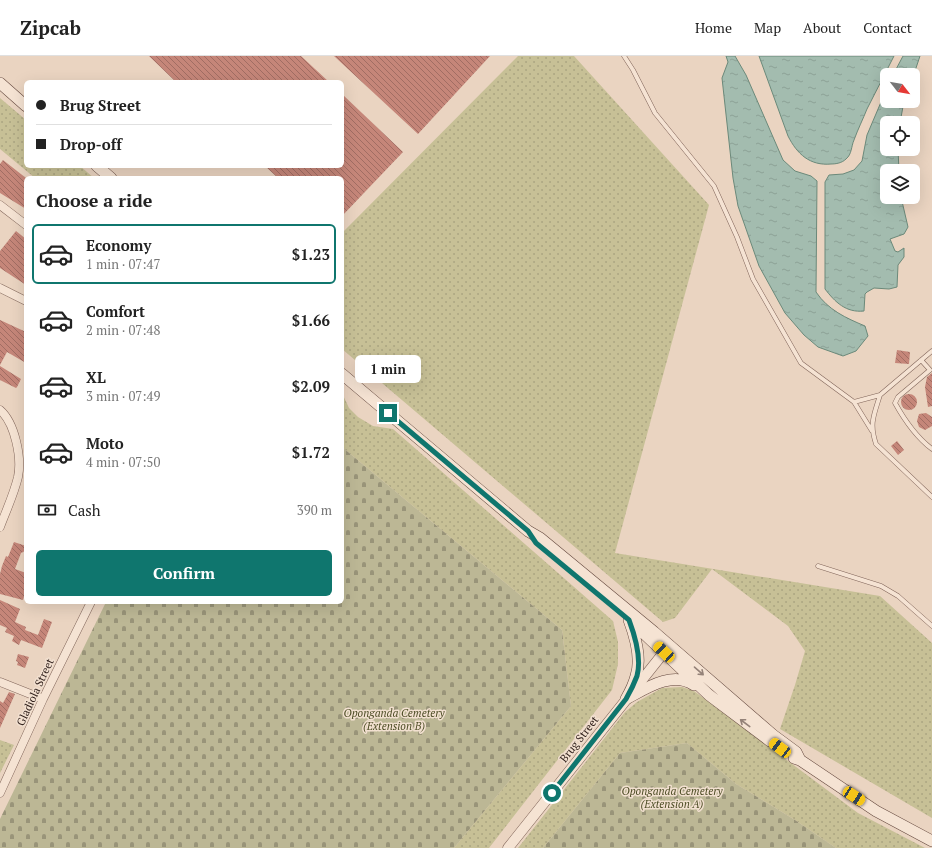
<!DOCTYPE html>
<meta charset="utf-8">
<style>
body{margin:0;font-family:"PT Serif",serif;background:#f2f2f2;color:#222;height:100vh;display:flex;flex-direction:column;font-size:15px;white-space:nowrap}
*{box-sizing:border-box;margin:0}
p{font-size:13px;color:#767676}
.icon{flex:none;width:22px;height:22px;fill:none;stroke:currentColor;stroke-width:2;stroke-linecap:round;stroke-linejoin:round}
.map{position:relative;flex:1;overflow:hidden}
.sheet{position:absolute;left:24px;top:120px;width:320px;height:428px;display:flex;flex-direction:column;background:#fff;border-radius:6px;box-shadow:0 4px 16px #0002}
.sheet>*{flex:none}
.guide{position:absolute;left:24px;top:24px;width:320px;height:88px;border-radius:6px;box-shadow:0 4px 16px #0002;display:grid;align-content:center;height:88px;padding:0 12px;background:#fff}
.needle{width:26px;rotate:121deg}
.tools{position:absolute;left:880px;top:12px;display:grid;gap:8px}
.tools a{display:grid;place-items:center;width:40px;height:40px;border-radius:6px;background:#fff;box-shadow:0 4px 16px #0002;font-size:20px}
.end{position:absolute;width:18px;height:18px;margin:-9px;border:5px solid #0f766e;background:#fff;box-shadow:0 0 0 2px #fff}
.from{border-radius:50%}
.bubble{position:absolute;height:28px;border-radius:6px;background:#fff;box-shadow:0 4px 16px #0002;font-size:13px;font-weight:600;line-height:28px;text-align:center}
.car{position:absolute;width:12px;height:24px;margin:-12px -6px;border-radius:5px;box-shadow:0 0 3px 1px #0007;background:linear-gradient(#f5c518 24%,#345 0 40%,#f5c518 0 76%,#345 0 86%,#f5c518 0)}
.guide b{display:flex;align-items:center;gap:14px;height:38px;font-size:15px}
.guide b+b{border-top:1px solid #e0e0e0}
.guide i{width:10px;height:10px;background:#222}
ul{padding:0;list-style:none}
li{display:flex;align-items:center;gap:12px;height:60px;margin:0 8px 6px;padding:0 4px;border:2px solid transparent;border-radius:6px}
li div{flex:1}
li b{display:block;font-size:15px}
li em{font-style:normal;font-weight:600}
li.current{border-color:#0f766e}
li>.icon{width:36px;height:36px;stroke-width:1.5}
h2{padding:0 12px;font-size:18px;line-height:48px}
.pay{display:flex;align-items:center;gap:10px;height:44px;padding:0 12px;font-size:15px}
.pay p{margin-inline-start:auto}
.primary-button{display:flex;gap:8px;margin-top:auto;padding:8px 12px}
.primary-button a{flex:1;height:46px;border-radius:6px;background:#0f766e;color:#fff;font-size:16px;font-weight:600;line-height:46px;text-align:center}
header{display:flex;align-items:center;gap:24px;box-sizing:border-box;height:56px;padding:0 20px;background:#fff;border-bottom:1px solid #e0e0e0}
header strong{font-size:19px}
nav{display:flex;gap:22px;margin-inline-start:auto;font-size:14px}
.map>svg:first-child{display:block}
.grass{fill:url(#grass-dots)}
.cemetery{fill:url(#cemetery-stones)}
.water{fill:url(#water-ripples);stroke:#6b897a}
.building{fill:url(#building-back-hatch)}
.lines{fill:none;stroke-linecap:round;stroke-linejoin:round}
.service-casing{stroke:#81655a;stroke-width:5}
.minor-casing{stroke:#81655a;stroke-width:9}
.tertiary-casing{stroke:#81655a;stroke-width:11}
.secondary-casing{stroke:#63473d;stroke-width:12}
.service{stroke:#f5e3d3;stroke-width:4}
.minor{stroke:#f5e3d3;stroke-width:8}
.tertiary{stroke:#f5e3d3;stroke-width:10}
.secondary{stroke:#f5e3d3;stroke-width:11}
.oneway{stroke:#948278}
.route{stroke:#0f766e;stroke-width:5}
.labels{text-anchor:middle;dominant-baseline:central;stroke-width:3;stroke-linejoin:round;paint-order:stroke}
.street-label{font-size:11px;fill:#32221d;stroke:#f2e0d0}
.park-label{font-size:11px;font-style:italic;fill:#4d4d25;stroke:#f2e0d0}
</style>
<header>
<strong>Zipcab</strong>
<nav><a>Home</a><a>Map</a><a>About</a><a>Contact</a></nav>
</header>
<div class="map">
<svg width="932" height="792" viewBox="0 0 932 792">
<defs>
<pattern id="grass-dots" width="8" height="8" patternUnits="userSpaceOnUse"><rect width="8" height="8" fill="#c7c096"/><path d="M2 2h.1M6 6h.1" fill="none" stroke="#aba581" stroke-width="1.8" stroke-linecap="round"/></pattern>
<pattern id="cemetery-stones" width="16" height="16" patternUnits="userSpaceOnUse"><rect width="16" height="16" fill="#bcb795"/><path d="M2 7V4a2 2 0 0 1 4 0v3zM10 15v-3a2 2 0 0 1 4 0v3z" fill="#999479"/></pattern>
<pattern id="water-ripples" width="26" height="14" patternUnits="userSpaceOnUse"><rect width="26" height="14" fill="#a3bcaf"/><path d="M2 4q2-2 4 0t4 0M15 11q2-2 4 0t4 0" fill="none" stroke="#8da196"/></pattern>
<pattern id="building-back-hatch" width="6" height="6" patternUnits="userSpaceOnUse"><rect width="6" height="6" fill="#c58679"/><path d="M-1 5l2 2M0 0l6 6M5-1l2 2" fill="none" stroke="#a16d63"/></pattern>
</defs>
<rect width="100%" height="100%" fill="#ead4c1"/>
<!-- grass -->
<path class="grass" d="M518,0h56l135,149 -94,348 265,43 52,47v175l-152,-89 15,-44 10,-34 -17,-25 -76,-57 -37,49 -12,4 -321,-273v-116z
M0,42l26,22v46h54l14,12h-59l-35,-29z
M342,337l7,15 9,9 15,9 20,3 220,192 5,21v22l-6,26 -123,158h-35l117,-142 -9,-76 -220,-183z
M682,631l12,4 164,122 67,35h-89l-41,-28 -59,-36 -49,-41 -67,10 -77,95h-25l107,-136 12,-10 25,-14z
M0,684l14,5 -14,28z"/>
<!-- cemetery -->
<path class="cemetery" d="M342,391l220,183 9,76 -117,142h-454v-29l106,-217h236z
M687,687l49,41 59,36 41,28h-293l77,-95z"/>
<!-- water -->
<path class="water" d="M726,0h9l11,19 37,85 12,11 16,5 6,5 -1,111c12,18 30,26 49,34l3,10 -12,15 -13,5 -25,-9 -14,-12 -19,-22 -26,-47 -21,-60 -5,-28 -11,-100 6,-16z
M759,0h135c-9,18 -18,35 -27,53 -4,10 -9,20 -13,31 -3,7 -2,14 -8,19 -4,4 -10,5 -15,5 -21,2 -34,-10 -43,-28z
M903,0h17l-7,21v-2h-20z
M887,32v13h17l-4,22h-13v26h11l1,22h-12v26h14l7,30 -4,7 -14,5 5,12 3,1 6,-4v9l-6,8 -1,22 -8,2 -15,-1 -7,4 -2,2 -1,17c-18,2 -29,-9 -39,-22v-107l4,-7 14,-1 11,-4 8,-9 5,-26z"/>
<!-- building -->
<path class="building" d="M149,0h152l28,26h-153z
M334,0h156l-72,78z
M342,38l61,58 -61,64v-38h-64l-13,-12h77z
M3,104l23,18v31l-26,-16v-29z
M16,175l10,8v46l-26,-17v-17z
M0,264l26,12v31l-19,-11 -7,13z
M897,294l13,2 -1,12 -14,-1z
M0,310l21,13 -4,8 -1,1 -16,-8z
M932,317v33l-4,1 -3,-20 2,-10z
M901 346a8 8 0 1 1 16 0a8 8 0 1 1-16 0Z
M926,357l6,4v9l-7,4 -6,-3 -2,-6 2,-7z
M897,385l7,9 -6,5 -7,-9z
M14,486l12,4 -1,5 -4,2 -6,16 11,4v17l-3,10 -23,-6v-20l2,-8 4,-10 2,1z
M0,544l20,9 -5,13 11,5 -1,3 13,5 6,-16 8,3 -10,26 -21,-8 -2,5 -7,-4 2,-5 -9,-4 2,-4 -7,-3z
M18,598l11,3 -4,11 -8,-3 1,-3 -2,-1z
M9,636l6,2 -15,34v-27l3,2z"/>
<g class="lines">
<!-- service casing -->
<g class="service-casing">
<path id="service" d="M624,0l9,14 22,43 59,73 23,51 16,42 48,84 53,39 26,-7 52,-44
M921,304l9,10 -32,27 -3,6c10,18 21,34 37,46
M880,339c-6,20 -11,28 -4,49l56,53
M854,346l18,29
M818,510l63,20 17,10 34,30"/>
</g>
<!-- minor casing -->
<g class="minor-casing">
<path id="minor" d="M0,149l26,20
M0,232l26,13
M0,354c15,13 22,48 18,67 -4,17 -12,34 -18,50
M0,626l43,17
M0,737l43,-94 48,-97"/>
</g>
<!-- tertiary casing -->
<g class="tertiary-casing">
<path id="tertiary" d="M508,792l161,-202"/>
</g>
<!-- secondary casing -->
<g class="secondary-casing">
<path id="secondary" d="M0,27l26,23
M97,110l14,12
M342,318l186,157 12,7 114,94 119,103 23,17 4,8
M638,572l71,67 61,46
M626,643c19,-10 46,-29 68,-14
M626,643c4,-7 8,-15 10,-23 6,-18 -1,-40 -7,-56
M794,702l6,2 76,51 56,30"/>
</g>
<!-- service -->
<use href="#service" class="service"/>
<!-- minor -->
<use href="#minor" class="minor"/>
<!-- tertiary -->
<use href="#tertiary" class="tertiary"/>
<!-- secondary -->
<use href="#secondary" class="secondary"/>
</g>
<!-- one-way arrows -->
<defs><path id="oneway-shaft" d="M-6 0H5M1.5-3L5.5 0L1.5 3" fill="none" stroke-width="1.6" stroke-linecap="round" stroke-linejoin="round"/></defs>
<g class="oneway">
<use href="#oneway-shaft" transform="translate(699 615) rotate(41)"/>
<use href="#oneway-shaft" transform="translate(745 667) rotate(-143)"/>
</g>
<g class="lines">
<!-- route -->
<path class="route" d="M388,357l140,118 8,12 93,77c6,16 13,38 8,56 -3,8 -7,16 -11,23l-74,94"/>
</g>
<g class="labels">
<!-- street labels -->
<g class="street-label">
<text transform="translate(35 636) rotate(-65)">Gladiola Street</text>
<text transform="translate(579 683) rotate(-52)">Brug Street</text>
</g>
<!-- park labels -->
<g class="park-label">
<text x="394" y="657">Oponganda Cemetery<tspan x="394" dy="13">(Extension B)</tspan></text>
<text x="672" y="735">Oponganda Cemetery<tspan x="672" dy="13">(Extension A)</tspan></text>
</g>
</g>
</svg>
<div class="tools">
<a><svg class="needle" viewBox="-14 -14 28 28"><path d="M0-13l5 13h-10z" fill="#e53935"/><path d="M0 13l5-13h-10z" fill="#767676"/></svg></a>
<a><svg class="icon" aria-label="locate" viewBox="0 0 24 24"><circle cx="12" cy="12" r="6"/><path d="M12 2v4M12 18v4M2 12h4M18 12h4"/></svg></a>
<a><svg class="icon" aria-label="layers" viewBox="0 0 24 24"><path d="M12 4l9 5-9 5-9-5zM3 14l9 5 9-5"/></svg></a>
</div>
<i class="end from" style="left:552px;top:737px"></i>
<i class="end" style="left:388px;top:357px"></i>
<div class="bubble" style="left:355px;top:299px;width:66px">1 min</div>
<i class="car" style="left:664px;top:596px;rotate:313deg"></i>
<i class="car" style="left:780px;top:692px;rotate:307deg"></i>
<i class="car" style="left:854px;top:740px;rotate:123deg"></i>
<div class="guide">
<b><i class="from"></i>Brug Street</b>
<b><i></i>Drop-off</b>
</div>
<section class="sheet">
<h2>Choose a ride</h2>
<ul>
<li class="current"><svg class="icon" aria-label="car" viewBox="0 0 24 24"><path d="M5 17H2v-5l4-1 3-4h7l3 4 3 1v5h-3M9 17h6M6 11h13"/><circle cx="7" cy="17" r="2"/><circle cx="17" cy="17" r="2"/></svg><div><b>Economy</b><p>1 min · 07:47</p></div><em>$1.23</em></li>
<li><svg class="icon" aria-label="car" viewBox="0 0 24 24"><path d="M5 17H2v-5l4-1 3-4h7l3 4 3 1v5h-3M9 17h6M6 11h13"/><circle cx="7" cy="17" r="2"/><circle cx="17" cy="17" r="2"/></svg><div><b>Comfort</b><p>2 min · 07:48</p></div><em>$1.66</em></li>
<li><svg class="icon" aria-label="car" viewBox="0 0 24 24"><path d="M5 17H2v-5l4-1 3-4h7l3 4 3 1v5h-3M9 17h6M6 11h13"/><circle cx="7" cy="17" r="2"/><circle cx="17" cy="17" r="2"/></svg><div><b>XL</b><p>3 min · 07:49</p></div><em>$2.09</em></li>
<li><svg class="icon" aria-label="car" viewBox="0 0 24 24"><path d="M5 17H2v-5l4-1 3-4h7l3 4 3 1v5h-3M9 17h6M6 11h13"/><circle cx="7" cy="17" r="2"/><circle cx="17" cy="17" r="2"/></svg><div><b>Moto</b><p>4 min · 07:50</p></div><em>$1.72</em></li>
</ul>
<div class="pay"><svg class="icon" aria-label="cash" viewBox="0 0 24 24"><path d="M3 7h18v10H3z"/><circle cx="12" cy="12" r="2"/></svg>Cash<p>390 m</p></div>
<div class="primary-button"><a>Confirm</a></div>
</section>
</div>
